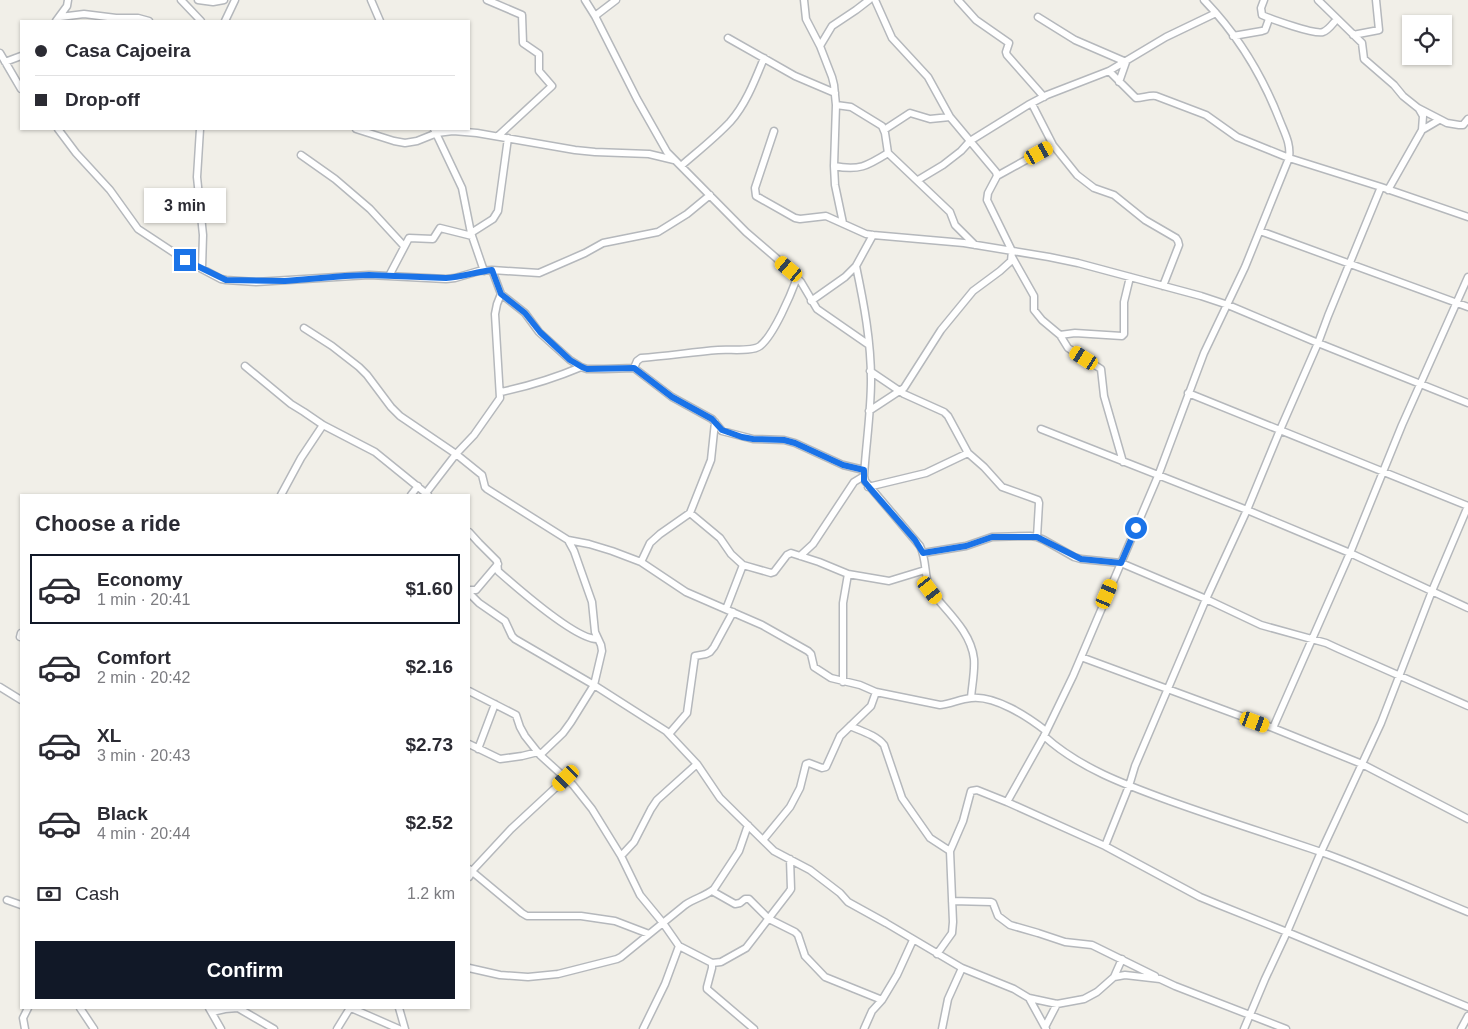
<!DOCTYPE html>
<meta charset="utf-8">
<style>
body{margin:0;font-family:Arial,sans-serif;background:#f2f2f3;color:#2b2b33;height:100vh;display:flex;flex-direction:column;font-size:19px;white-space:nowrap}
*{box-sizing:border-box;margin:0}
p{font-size:16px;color:#7c7c81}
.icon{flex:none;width:28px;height:28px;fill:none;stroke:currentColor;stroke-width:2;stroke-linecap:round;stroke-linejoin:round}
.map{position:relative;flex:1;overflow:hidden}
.panel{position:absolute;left:20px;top:494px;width:450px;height:515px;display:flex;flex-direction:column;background:#fff;border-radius:0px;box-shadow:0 1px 4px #0004}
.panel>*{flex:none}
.banner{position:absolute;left:20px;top:20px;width:450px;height:110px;border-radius:0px;box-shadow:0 1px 4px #0004;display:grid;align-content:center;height:110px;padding:0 15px;background:#fff}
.controls{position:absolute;left:1402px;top:15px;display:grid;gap:10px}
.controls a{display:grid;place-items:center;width:50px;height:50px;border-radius:0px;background:#fff;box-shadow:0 1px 4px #0004;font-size:25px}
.end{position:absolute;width:22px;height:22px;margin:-11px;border:6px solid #1a73e8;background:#fff;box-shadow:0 0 0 2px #fff}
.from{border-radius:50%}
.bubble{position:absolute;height:35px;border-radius:0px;background:#fff;box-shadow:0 1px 4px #0004;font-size:16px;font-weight:800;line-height:35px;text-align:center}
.car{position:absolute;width:15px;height:30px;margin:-15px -8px;border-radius:6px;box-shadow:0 0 4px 1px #0007;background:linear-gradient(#f5c518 24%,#345 0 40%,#f5c518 0 76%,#345 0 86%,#f5c518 0)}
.banner b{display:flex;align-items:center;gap:18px;height:48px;font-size:19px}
.banner b+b{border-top:1px solid #e1e1e2}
.banner i{width:12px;height:12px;background:#2b2b33}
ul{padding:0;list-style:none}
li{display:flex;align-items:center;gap:15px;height:70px;margin:0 10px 8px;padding:0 5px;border:2px solid transparent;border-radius:0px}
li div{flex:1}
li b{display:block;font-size:19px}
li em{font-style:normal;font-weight:800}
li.active{border-color:#111827}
li>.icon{width:45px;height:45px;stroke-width:1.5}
h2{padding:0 15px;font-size:22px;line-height:60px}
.pay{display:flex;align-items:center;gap:12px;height:55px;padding:0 15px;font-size:19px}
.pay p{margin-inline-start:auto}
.cta{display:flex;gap:10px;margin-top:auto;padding:10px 15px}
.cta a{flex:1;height:58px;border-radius:0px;background:#111827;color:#fff;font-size:20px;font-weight:800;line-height:58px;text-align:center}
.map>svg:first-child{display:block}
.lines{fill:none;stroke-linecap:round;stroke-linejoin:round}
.street-casing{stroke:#b5b8bc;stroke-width:9}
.street{stroke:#fff;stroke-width:6}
.route{stroke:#1a73e8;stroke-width:6}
</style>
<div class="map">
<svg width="1468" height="1029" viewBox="0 0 1468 1029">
<rect width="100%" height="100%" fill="#f1efe8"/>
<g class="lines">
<!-- street casing -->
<g class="street-casing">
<path id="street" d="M181,0l20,21
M198,0l15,2 11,-2
M371,0l9,21
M487,0l35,15 1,28 16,11v17l13,15 -54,50
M585,0l10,16 42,83 30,53 79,80 43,37 12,13 16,27 52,36
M804,0l2,19 14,27 12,31 2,8 2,20 -2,61 1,19 8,38
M958,0l18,20 33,23 -3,9 1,3 37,42
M1204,0c33,34 59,77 76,121 5,13 11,23 9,37l-44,109 -41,86 -46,123 -85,200 -29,60 -37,66 98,44 95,51 17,7 70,28 181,75
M1264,0l-3,8 1,7c9,4 53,20 61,17 6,-2 10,-9 14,-13
M1318,0l44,43 2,16 30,26 9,11 15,12 29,15 12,2h4l5,-6
M595,16l21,-16
M60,17l24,-3 32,4h22l11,3
M1038,17l37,23 51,22 -7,20
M56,21l11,-15 1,-6
M225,21l10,-21
M1353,35l26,-5 -3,-30
M1233,36l29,-5 3,-1 4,-11
M728,38l67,38 40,17
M820,46l12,-20 24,-16 13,-10
M0,53l21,36
M5,62l16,-6
M1109,71l27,27c7,0 13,-3 20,-2l50,19 31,22 52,21 92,29 87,30
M1032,104l21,41 24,30 17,13 20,7 31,25 31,18 2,3 1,4 -16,41
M836,105l15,2 31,19 3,7 3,20 62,59 5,13 20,20
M58,129l18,24 34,37 28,39 47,31 36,19 5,1 30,2 113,-7 77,4 9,-1 24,-7 13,-1 47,3 46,-20 18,-10 55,-11 29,-18 23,-19
M200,129l-3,48 6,58 -1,33
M356,129l38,12 11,2 12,-2 20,-8 16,-2 24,2 98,17 20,2 54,2 25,6
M434,129l28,59 9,45 13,38
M884,130l26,-17 20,6 20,-2
M1422,130l17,-10
M774,131l-19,57 1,8 39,22 5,1 26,-3 40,18 7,1 91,8 85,14 29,6 123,33 27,9 90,38 150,60
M301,155l34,24 35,30 34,37
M681,166c16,-14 34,-28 49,-44 16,-18 25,-42 34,-64
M834,166c25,5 33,0 54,-13
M997,176l56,-31
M918,180l25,-15 18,-14 9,-10 58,-36 19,-10 62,-24 57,-34 50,-24
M1388,190l34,-60 1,-14 -4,-7
M1260,231l208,76
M471,233l22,-14 5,-8 10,-73
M873,235l-17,31c8,38 15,75 15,114 0,32 -5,64 -7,96l1,5 55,65c7,14 4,30 10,44 16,21 41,41 44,69 1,12 -2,26 -3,39
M1012,257l22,39v14l8,10 18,15 8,13 33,21 3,27 19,66
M492,270l9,24 24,19 14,19 31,28 11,7 6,2h17l30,-1 38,29 40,22 10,12 31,8 31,1 11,3 48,22 21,5
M389,276l20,-38 24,1 7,-11 32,8
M811,301l34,-24 11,-11
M304,328l28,18 27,21 8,8 24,32 9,9 56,38 26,21 3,12 2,2 81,51 21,4 23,7 29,11 45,30 76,33 46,26 3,3 3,13 17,11 29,7 16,7
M1060,335l15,-2 47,3 2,-2v-32l6,-25
M245,366l46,38 13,8 19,13 52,27 53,43
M634,368l3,-7 4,-3c26,-2 52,-6 77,-8 12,-1 34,2 42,-4 14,-11 31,-52 37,-68
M870,371l34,23 40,18 4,4 20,37 16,14 18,20 36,13 1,3 -2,34
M501,392c28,-6 54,-14 80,-25
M1188,393l280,113
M869,411l35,-23 37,-58 32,-39 27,-20 11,-10 1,-10 -25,-51 1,-7 9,-17 -1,-4 -46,-55 -22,-40 -36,-39 -17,-38
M1041,429l206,81 103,43 118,55
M868,487l58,-14 42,-20
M426,493l30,-39 18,-19 26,-37 -5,-84 2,-10 4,-10
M281,495l20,-37 22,-33
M411,495l7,-9
M690,513l30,25 11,16 12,11 28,8 3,-1 13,-17 4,-2 28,9 29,12 41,7 36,-11
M469,532l10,11 18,18 1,10c17,15 79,70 100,68
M923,553l43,-7 26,-9 38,-1 7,1 7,3 30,17 7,2 40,4 85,36 55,26 65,18 13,6 129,57
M800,556l13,-12 41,-62 10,-6
M641,562l9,-19 10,-9 30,-21 21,-53 4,-38
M469,590h7l22,-26
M469,593l10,10 26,18 7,15 3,3 79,46 72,46 31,33 23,34 54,53 36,19 30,23 8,9 38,21 76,45 52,21 15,9 28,6 27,-5 13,-7 17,-15 11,-2 35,4 15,7 111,43
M726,609l17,-44
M20,637l1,-4
M1081,657l192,71 89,36 106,55
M843,682v-79l5,-29
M0,687l21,13
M469,691l47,24 4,12 5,9 15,19 33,30 19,24 29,47 19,39 23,28 16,23 33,17v5l-5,19v2l47,40
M850,726c11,5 26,9 34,19l18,53 28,40 20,13
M1273,728l77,-175 52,-128 66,-148
M669,734l18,-21 8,-57 11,-2 4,-2 4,-5 19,-35
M1044,736c35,32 82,49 126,65 50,18 101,34 151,51 50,18 98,40 147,60
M469,744l31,15 22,-3 16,-4
M478,749l17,-45
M540,755l23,-22 8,-11 23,-37 8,-34 -1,-6 -6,-13 -3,-30 -18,-51 -6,-11
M763,840l27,-33 10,-19 6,-24 3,-1 13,5 4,-1 14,-31 31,-30 5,-14 64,13c11,-1 20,-6 31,-7 24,-3 57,19 75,33
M1105,846l24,-60 6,-20 71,-167 41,-89 33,-80 38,-87 10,-27 53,-129
M621,856l13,-14 17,-33 6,-9 40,-36
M469,869l53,44 5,3h54l34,5 34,13
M469,877l3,-6 39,-42 55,-51
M712,891l23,13 5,-1 5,-4h4l20,20 26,13 3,3 7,21 20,21 57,23
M7,900l14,5
M952,901l39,1 2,1 5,13 12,9 28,8 27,9 27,3 63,31
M937,954l15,-21 1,-11 -3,-71 13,-30 8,-30 6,-1 30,12
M712,963l9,-1 25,-14 43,-56 2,-3 -1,-30
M469,968l31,7 28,2 30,-3 59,-15 4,-2 64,-52c10,-7 21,-9 29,-16l25,-38 9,-26
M1114,977l8,-18
M1029,998l17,31
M80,1008l14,21
M209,1008l12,21
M351,1008l48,21
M399,1008l6,21
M212,1012l13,-3 13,-1 36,21
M1045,1027l12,-23
M25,1029l-2,-11 5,-10
M337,1029l13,-21
M643,1029l22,-45 14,-38
M864,1029l8,-18 10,-11 15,-25 16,-35
M942,1029l6,-30 14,-31
M1244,1029l21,-50 22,-47 34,-80 60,-129 51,-132 36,-85
M1461,1029l7,-13"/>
</g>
<!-- street -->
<use href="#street" class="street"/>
</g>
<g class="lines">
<!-- route -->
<path class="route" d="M185,260l41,20 59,1 60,-5 24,-1 77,3c15,-1 30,-6 46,-8l9,24 24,19 15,19 30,28 12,7 5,2 47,-1 38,29 40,22 10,11 20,7 11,2 31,1 11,3 48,22 21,5v11l4,5 47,54 8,13 43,-7 26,-9h45l44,22 40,4 15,-35"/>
</g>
</svg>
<div class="controls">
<a><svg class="icon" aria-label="locate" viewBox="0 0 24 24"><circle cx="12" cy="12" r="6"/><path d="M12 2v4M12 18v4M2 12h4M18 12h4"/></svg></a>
</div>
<i class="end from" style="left:1136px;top:528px"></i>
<i class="end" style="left:185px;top:260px"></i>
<div class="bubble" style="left:144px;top:188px;width:82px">3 min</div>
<i class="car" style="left:1039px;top:153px;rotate:61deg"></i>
<i class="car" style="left:789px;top:269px;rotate:310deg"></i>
<i class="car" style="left:1084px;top:358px;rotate:302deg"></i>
<i class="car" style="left:930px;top:590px;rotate:143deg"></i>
<i class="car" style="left:1107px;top:594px;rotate:23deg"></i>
<i class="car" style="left:1255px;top:722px;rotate:110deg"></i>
<i class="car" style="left:566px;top:778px;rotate:226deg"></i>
<div class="banner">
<b><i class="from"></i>Casa Cajoeira</b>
<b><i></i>Drop-off</b>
</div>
<section class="panel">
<h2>Choose a ride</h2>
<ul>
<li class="active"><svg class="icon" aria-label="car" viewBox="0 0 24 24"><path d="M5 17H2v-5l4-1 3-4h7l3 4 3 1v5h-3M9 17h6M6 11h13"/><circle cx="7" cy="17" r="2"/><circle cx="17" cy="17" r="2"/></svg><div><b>Economy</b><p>1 min · 20:41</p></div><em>$1.60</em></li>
<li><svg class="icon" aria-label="car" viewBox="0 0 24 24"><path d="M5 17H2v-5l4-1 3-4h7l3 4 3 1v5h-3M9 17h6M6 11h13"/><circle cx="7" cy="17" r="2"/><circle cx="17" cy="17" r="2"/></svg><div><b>Comfort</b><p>2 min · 20:42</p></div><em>$2.16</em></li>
<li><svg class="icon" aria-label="car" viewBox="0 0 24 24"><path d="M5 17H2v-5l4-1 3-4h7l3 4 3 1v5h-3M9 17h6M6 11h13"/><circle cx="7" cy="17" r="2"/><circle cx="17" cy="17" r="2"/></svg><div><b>XL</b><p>3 min · 20:43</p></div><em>$2.73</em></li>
<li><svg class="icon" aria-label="car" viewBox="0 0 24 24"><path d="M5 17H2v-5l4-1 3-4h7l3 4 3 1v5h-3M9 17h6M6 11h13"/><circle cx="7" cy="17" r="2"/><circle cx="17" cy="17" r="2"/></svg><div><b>Black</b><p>4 min · 20:44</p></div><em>$2.52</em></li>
</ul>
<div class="pay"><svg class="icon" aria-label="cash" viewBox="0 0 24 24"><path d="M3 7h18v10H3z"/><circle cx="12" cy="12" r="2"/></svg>Cash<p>1.2 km</p></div>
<div class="cta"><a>Confirm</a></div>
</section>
</div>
